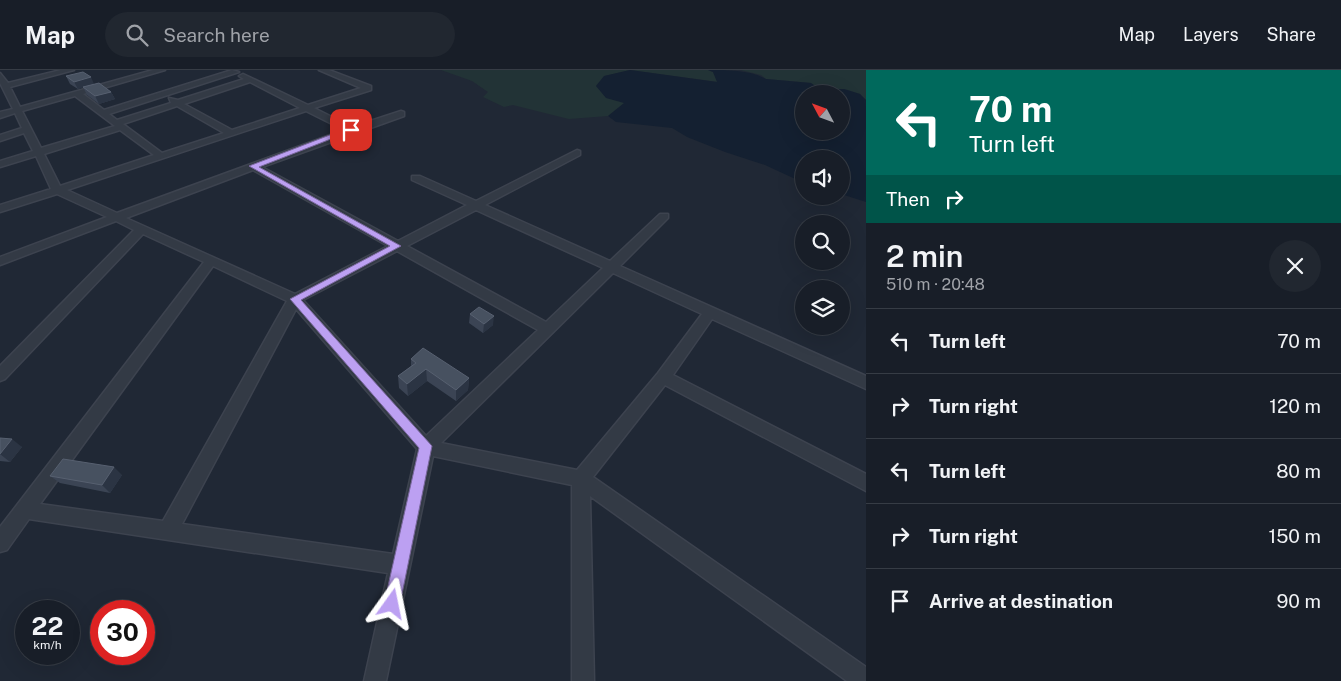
<!DOCTYPE html>
<meta charset="utf-8">
<style>
body{margin:0;font-family:"Public Sans",sans-serif;background:#212730;color:#f1f3f6;height:100vh;display:flex;flex-direction:column;font-size:19px;white-space:nowrap}
*{box-sizing:border-box;margin:0}
p{font-size:16px;color:#9fa2a8}
.icon{flex:none;width:28px;height:28px;fill:none;stroke:currentColor;stroke-width:2;stroke-linecap:round;stroke-linejoin:round}
.map{position:relative;flex:1;overflow:hidden}
.side{display:flex;flex-direction:column;background:#181e28;width:475px}
.side>*{flex:none}
.top-card{background:#00695c;color:#fff;overflow:hidden}
.needle{width:32px;rotate:311deg}
.tools{position:absolute;left:795px;top:15px;display:grid;gap:10px}
.tools a{display:grid;place-items:center;width:55px;height:55px;border-radius:50%;background:#181e28;box-shadow:0 5px 20px #0002,0 0 0 1px #363c45;font-size:25px}
.speed{position:absolute;left:15px;top:530px;display:flex;gap:10px;font-size:25px;font-weight:700;text-align:center}
.speed>*{display:grid;place-content:center;width:65px;height:65px;border-radius:50%;background:#181e28;box-shadow:0 5px 20px #0002,0 0 0 1px #363c45;line-height:1}
.speed small{font-size:12px;font-weight:400}
.speed .limit{border:8px solid #d22;background:#fff;color:#111}
.pin{position:absolute;display:grid;place-items:center;width:42px;height:42px;color:#fff;margin:-21px;border-radius:10px;box-shadow:0 2px 8px #0006}
.me{position:absolute;width:55px;margin:-28px;rotate:12deg;stroke-linejoin:round;filter:drop-shadow(0 0 4px #0008)}
.turn{display:flex;align-items:center;gap:18px;height:105px;padding:0 20px;font-size:22px}
.turn .icon{width:65px;height:65px;stroke-width:2.5}
.turn b{display:block;font-size:35px;line-height:42px}
.then{display:flex;align-items:center;height:48px;padding:0 20px;background:#0003;gap:10px;font-size:19px}
.round{display:grid;place-items:center;flex:none;width:52px;height:52px;border-radius:26px;background:#212730}
.overview{display:flex;align-items:center;justify-content:space-between;height:85px;padding:0 20px}
h1{font-size:30px;font-weight:600;line-height:38px}
ul{padding:0;list-style:none}
li{display:flex;align-items:center;gap:15px;height:65px;padding:0 20px;border-top:1px solid #363c45}
li div{flex:1}
li b{display:block;font-size:19px}
li em{font-style:normal}
header{display:flex;align-items:center;gap:30px;box-sizing:border-box;height:70px;padding:0 25px;background:#181e28;border-bottom:1px solid #363c45}
header strong{font-size:24px}
nav{display:flex;gap:28px;margin-inline-start:auto;font-size:18px}
.search{width:350px;height:45px;background:#212730;display:flex;align-items:center;gap:12px;box-sizing:border-box;padding:0 18px;border-radius:28px;color:#9fa2a8;font-size:19px}
main{display:flex;flex:1;min-height:0}
.map>svg:first-child{display:block}
</style>
<header>
<strong>Map</strong>
<div class="search"><svg class="icon" aria-label="search" viewBox="0 0 24 24"><circle cx="10" cy="10" r="6"/><path d="M15 15l6 6"/></svg>Search here</div>
<nav><a>Map</a><a>Layers</a><a>Share</a></nav>
</header>
<main>
<div class="map">
<svg width="866" height="611" viewBox="0 0 866 611">
<rect width="100%" height="100%" fill="#202835"/>
<!-- green -->
<path fill="#223336" d="M441,0h267l5,2 5,10 -88,-12 -25,6 -9,10 29,17 -17,13 -39,3 -56,-14 -9,2 -21,-10 5,-5 -16,-11z
M741,0h125v30l-6,-6 -16,-5h-25l-8,-6 -45,-4 -5,-4z"/>
<!-- water -->
<path fill="#142031" fill-rule="evenodd" d="M630,0l87,12 -4,-10 -5,-2c19,0 43,0 58,9l45,4 8,6h25l16,5 6,6v102l-25,-8v-35h-37v24l-39,-18 -40,-13 -38,-15 -15,-9 -56,-6 -8,-6 16,-13 -18,-5 -10,-12 8,-10zM804,24h37v37h-37z"/>
<g fill="none" stroke-linecap="round" stroke-linejoin="round">
<defs>
<path id="minor" d="M61,0h13l-64,17 10,20 133,-37h12l-82,24 21,16 128,-40 7,2 -130,42 8,6 54,-17 -2,-5 9,2 66,-21 -5,-3 4,-2 65,31 53,-17 -42,-18h10l42,16v4l-57,18 38,19 49,-16 3,1v4l-142,51 136,74 69,-36 -55,-25v-4h8l56,25 101,-51 3,1v4l-95,50 125,56 50,-47h8v4l-48,48 246,110v13l-154,-70 -39,56 193,99v17l-201,-106 -72,92 273,190v14h-19l-257,-185 4,185h-22v-196l-139,-29 -47,225h-22l24,-108 -359,-54 -22,31 -7,2v-25l204,-265 -61,-28 -138,145 -5,2v-15l134,-136 -18,-9 -116,44v-8l107,-40 -50,-23 -57,18v-7l51,-16 -15,-33 -36,11v-6l33,-10 -9,-18 -24,8v-6l22,-7 -7,-15 -15,5v-6l13,-3 -13,-26v-10l8,10zM250,12l50,26 -68,22 -48,-26zM75,26l40,30 -74,22 -19,-37zM177,36l47,27 -62,20 -39,-29zM306,41l38,19 -227,83 -50,-23zM120,60l34,25 -94,31 -16,-32zM253,100l135,76 -93,48 -169,-76zM476,140l127,58 -57,54 -139,-76zM397,181l141,79 -112,106 -123,-136zM213,196l74,35 -124,220 -123,-17zM613,203l89,41 -44,59 -81,97 -136,-27zM296,239l121,140 -24,105 -211,-30z"/>
</defs>
<!-- minor casing -->
<use href="#minor" stroke="#3d434f" stroke-width="3"/>
<!-- minor -->
<use href="#minor" fill="#333a45" fill-rule="evenodd"/>
</g>
<!-- wall -->
<path fill="#3b4454" d="M66,6l28,8 17,8 4,7 -16,5 -12,-9 -4,-8 -5,2 -8,-5z
M470,244l23,11 -10,8 -14,-10z
M411,289l58,19 -1,12 -12,11 -29,-20 -19,15 -9,-8 -1,-12 13,-10z
M0,368l22,9 -12,15 -10,-1z
M122,405l-12,18 -50,-10 -10,-7z"/>
<!-- shaded-wall -->
<path fill="#2b3443" d="M91,7l3,7 -16,5 -4,-7z
M111,22l4,7 -16,5 -4,-8z
M494,246l-1,9 -10,8 1,-9z
M426,299l1,12 -19,15 -1,-12z
M469,308l-1,12 -12,11v-11z
M12,369l10,8 -12,15 -10,-8z
M114,397l8,8 -12,18 -8,-8z"/>
<!-- building -->
<path fill="#475160" stroke="#576070" d="M83,2l8,5 -17,5 -8,-6z
M99,13l12,9 -16,4 -12,-9z
M479,237l15,9 -10,8 -14,-10z
M423,278l46,30 -13,12 -30,-21 -19,15 -9,-8 18,-13 -5,-4z
M0,368l12,1 -12,15z
M63,389l51,8 -12,18 -52,-9z"/>
<!-- route -->
<path fill="#bca0f2" stroke="#7a689d" d="M348,58l6,2 -95,37 142,79 -100,54 131,146 -32,158 -3,5 -5,3 -6,-3 -2,-5 35,-156 -129,-149 100,-53 -141,-80z"/>
</svg>
<div class="tools">
<a><svg class="needle" viewBox="-14 -14 28 28"><path d="M0-13l5 13h-10z" fill="#e53935"/><path d="M0 13l5-13h-10z" fill="#9fa2a8"/></svg></a>
<a><svg class="icon" aria-label="sound" viewBox="0 0 24 24"><path d="M4 9h4l5-4v14l-5-4H4zM17 9q2 3 0 6"/></svg></a>
<a><svg class="icon" aria-label="search" viewBox="0 0 24 24"><circle cx="10" cy="10" r="6"/><path d="M15 15l6 6"/></svg></a>
<a><svg class="icon" aria-label="layers" viewBox="0 0 24 24"><path d="M12 4l9 5-9 5-9-5zM3 14l9 5 9-5"/></svg></a>
</div>
<div class="speed"><div>22<small>km/h</small></div><div class="limit">30</div></div>
<div class="pin" style="left:351px;top:60px;background:#d93025"><svg class="icon" aria-label="arrive" viewBox="0 0 24 24"><path d="M6 21V4h12l-3 4 3 4H6"/></svg></div>
<svg class="me" style="left:392px;top:534px" viewBox="-20 -20 40 40"><path d="M0-17L14 15 0 8-14 15z" fill="#bca0f2" stroke="#fff" stroke-width="4"/></svg>
</div>
<section class="side">
<div class="top-card">
<div class="turn"><svg class="icon" aria-label="left" viewBox="0 0 24 24"><path d="M17 20v-9H6M10 6l-5 5 5 5"/></svg><div><b>70 m</b>Turn left</div></div>
<div class="then">Then<svg class="icon" aria-label="right" viewBox="0 0 24 24"><path d="M7 20v-9h11M14 6l5 5-5 5"/></svg></div>
</div>
<div class="overview"><div><h1>2 min</h1><p>510 m · 20:48</p></div><a class="round"><svg class="icon" aria-label="close" viewBox="0 0 24 24"><path d="M6 6l12 12M18 6L6 18"/></svg></a></div>
<ul>
<li><svg class="icon" aria-label="left" viewBox="0 0 24 24"><path d="M17 20v-9H6M10 6l-5 5 5 5"/></svg><div><b>Turn left</b></div><em>70 m</em></li>
<li><svg class="icon" aria-label="right" viewBox="0 0 24 24"><path d="M7 20v-9h11M14 6l5 5-5 5"/></svg><div><b>Turn right</b></div><em>120 m</em></li>
<li><svg class="icon" aria-label="left" viewBox="0 0 24 24"><path d="M17 20v-9H6M10 6l-5 5 5 5"/></svg><div><b>Turn left</b></div><em>80 m</em></li>
<li><svg class="icon" aria-label="right" viewBox="0 0 24 24"><path d="M7 20v-9h11M14 6l5 5-5 5"/></svg><div><b>Turn right</b></div><em>150 m</em></li>
<li><svg class="icon" aria-label="arrive" viewBox="0 0 24 24"><path d="M6 21V4h12l-3 4 3 4H6"/></svg><div><b>Arrive at destination</b></div><em>90 m</em></li>
</ul>
</section>
</main>
